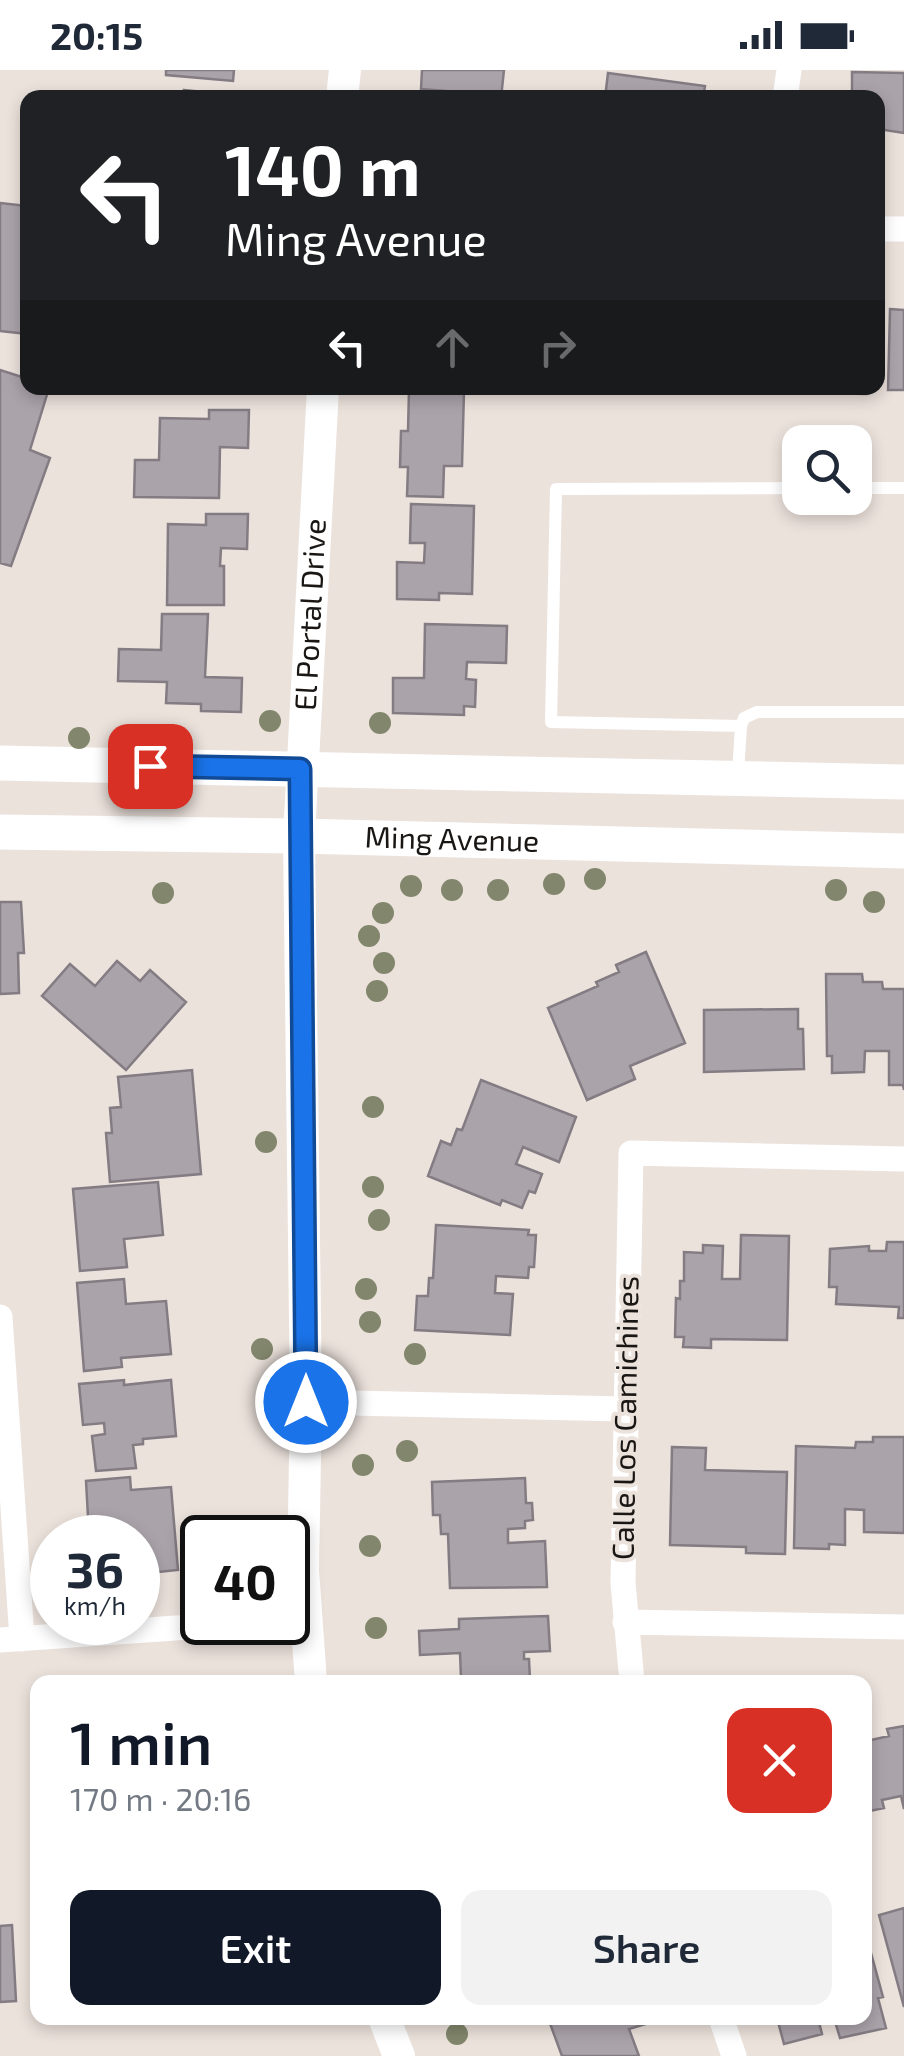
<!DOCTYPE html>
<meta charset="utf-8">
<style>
body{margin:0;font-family:"Exo 2",sans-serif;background:#f2f2f3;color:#1f2937;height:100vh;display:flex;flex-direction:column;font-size:38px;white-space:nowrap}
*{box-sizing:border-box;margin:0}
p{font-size:32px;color:#747a83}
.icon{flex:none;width:55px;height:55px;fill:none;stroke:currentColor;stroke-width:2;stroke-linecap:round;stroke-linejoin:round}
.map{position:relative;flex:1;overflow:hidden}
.side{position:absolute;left:30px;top:1605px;width:842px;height:350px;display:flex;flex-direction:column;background:#fff;border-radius:20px;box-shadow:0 5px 15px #0003}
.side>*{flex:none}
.hud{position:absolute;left:20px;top:20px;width:865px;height:305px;border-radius:20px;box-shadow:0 5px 15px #0003;background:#202124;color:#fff;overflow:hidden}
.controls{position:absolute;left:782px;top:355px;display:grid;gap:20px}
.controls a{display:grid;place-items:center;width:90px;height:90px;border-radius:20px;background:#fff;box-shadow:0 5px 15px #0003;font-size:50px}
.speed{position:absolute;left:30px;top:1445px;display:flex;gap:20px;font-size:50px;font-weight:700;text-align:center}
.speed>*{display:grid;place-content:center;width:130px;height:130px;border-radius:50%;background:#fff;box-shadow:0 5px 15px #0003;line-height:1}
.speed small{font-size:25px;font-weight:400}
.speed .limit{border:5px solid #111;border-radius:15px;background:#fff;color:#111}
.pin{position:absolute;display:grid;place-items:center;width:85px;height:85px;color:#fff;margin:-42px;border-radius:20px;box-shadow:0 5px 15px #0006}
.me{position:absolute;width:110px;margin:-55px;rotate:0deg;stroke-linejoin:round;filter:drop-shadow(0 0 8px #0008)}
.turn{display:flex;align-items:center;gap:35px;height:210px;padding:0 40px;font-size:45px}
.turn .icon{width:130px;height:130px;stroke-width:2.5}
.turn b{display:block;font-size:70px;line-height:85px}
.lanes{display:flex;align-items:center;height:95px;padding:0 40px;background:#0003;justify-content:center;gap:50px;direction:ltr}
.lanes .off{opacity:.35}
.round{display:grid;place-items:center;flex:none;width:105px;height:105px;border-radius:20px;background:#f2f2f3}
.summary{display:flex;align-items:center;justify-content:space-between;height:170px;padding:0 40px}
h1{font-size:60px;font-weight:600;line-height:75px;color:#111827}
.primary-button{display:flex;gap:20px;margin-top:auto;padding:20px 40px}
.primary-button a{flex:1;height:115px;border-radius:20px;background:#111827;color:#fff;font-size:40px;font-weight:600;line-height:115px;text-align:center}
.primary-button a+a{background:#f2f2f3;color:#1f2937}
.status{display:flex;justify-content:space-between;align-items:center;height:70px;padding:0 50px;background:#fff;direction:ltr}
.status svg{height:28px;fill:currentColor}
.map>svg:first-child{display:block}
</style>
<div class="status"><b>20:15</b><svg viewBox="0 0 49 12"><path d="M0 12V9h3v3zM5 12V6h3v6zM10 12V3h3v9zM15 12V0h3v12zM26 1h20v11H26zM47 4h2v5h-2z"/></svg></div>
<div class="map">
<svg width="904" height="1986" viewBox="0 0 904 1986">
<rect width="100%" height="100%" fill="#ece2dc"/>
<!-- building -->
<path fill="#aaa3aa" stroke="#837c83" stroke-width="2.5" d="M166,0h68l-1,11 -67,-6z
M422,0h82l-3,28h-56v-7l-24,-2z
M852,2l52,1v60l-26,-4v-31h-26z
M608,3l97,13 -2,12h-98z
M184,20l57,6v2h-57z
M0,133l28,3v128l-28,-3z
M890,239l14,1v80h-16z
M0,300l28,9v9h21l-19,62 20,8 -39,108 -11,-3z
M174,318h53v3l-53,-1z
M668,318h94l-1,5z
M769,318h97v6l-97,-2z
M409,319l55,2 -2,75h-18l-1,31 -36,-1 1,-29h-8l1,-36h7z
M209,340h40l-1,38 -28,-1 -1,51 -85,-1 1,-37h24l1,-42 49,1z
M411,434l63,2 -2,88 -33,-1v7l-42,-1v-37l27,1 1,-20h-15z
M206,444h42l-1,35 -26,-1 -1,18h4v39h-57l1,-81 38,1z
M162,544h46l-3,63 37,1 -1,34 -40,-1v-7l-35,-1 1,-21 -49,-1 1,-32 42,1z
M425,554l82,2 -1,37 -39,-1 -1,17 10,1 -1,27 -11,-1v9l-71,-2v-35h31z
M0,832h21l3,51h-6l1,40 -19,1z
M646,882l39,91 -55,23 5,13 -48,21 -39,-92 50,-22 -2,-4 23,-10 -3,-7z
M117,891l23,20 10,-11 36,32 -60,68 -84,-74 28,-32 25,22z
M826,904h36l1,8h19l1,7h21v101l-1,-5h-14v-34h-24l-1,21 -32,1v-17h-5z
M798,939v20h5l1,40 -100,3v-62z
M192,1000l9,104 -91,8 -4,-49h6l-2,-25 11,-1 -3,-30z
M481,1010l95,37 -17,45 -36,-15 -7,17 26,10 -7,19 -6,-2 -7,17 -20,-8 -2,5 -72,-29 13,-35 10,4 6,-16 5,1z
M158,1112l5,53 -39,4 3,28 -47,4 -7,-82z
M436,1155l93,5 -1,5h8l-2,32h-5l-1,11 -32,-2 -1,17 18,1 -3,41 -95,-5 2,-34h11l1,-18h4z
M741,1165l48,1 -2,104 -76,-1v9l-28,-1 1,-10h-9l1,-39 4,1v-18h4v-29l19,1v-8l20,1 -1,33h18z
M887,1172h17v76h-6l1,-11 -63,-3 1,-17h-8l1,-38 39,-3v5h17z
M124,1209l2,25 40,-3 5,53 -50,4 1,9 -38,4 -7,-88z
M124,1310v5l47,-5 5,56 -33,3v5l-10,1 3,23 -40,3 -4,-35 13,-2 -1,-11 -21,2 -4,-41z
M873,1367h31v96l-40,-1v-22l-19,-1v36l-16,-1v5l-35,-1 2,-102 59,2 1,-6h17z
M672,1377l34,1 -1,22 82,2 -2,82 -39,-1v-6l-76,-2z
M130,1407l1,13 40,-3 7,83 -40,4v-36h-48l-1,-10 14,-1 -1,-11 -14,1 -2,-36z
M525,1408l1,25h6l1,17 -8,1v7l-17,1v14l37,-2 2,46 -97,1 -2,-54h-7l-1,-19h-7l-1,-33z
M548,1546l2,35 -26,1v7h5l1,21 5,2h-114l40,-4 -1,-25 -40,2 -1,-24 40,-2v-10z
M865,1645l6,25 18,-4 -2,-7 17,-3v83l-3,-13 -19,4 2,8 -19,4z
M904,1838v99l-25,-92z
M12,1855l4,76 -16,1v-76z
M865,1861l18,66 -5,1 8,30 -46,10 -6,-20h31z
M548,1948h99l2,5 -20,6 10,27h-77z
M777,1948h41l4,16 -38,10z"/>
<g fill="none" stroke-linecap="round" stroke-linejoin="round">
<!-- service -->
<path stroke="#fff" stroke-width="12" d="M855,418h49
M741,656l-190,-4 5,-233 244,-1
M738,704l3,-48 3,-8 13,-6h147"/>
<!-- minor -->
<path stroke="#fff" stroke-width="25" d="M785,28l4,-28
M878,159h26
M0,1247l22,322
M306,1332l319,7
M625,1552l279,5
M0,1570l262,-18
M632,1612l-9,-99 8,-430 273,6
M721,1948l13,38"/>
<!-- tertiary -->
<g stroke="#fff" stroke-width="32">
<path d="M342,28l3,-28"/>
<path id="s1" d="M311,1612l-8,-112 3,-168 -7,-566 24,-448"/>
<path d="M384,1948l15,38"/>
</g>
<!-- secondary -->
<g stroke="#fff" stroke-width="35">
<path d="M0,693l904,19"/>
<path id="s2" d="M0,762l299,4 605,15"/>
</g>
</g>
<!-- trees -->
<g fill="#82866c">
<circle cx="270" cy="651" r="11"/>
<circle cx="380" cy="653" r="11"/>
<circle cx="79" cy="668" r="11"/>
<circle cx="595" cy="809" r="11"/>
<circle cx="554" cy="814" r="11"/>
<circle cx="411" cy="816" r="11"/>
<circle cx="452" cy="820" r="11"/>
<circle cx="498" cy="820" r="11"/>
<circle cx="836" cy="820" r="11"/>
<circle cx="163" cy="823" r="11"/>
<circle cx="874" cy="832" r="11"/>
<circle cx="383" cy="843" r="11"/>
<circle cx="369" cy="866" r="11"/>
<circle cx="384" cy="893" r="11"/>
<circle cx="377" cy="921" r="11"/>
<circle cx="373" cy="1037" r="11"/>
<circle cx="266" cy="1072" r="11"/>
<circle cx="373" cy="1117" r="11"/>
<circle cx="379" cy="1150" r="11"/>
<circle cx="366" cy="1219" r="11"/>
<circle cx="370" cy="1252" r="11"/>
<circle cx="262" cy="1279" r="11"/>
<circle cx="415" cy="1284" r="11"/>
<circle cx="407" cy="1381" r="11"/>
<circle cx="363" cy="1395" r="11"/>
<circle cx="370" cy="1476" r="11"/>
<circle cx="376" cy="1558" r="11"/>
<circle cx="457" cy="1964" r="11"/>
</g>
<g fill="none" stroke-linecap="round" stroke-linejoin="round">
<defs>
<path id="route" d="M150,696l150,3 6,633"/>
</defs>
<!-- route casing -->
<use href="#route" stroke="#114b97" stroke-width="25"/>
<!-- route -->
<use href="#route" stroke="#1a73e8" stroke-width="18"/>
</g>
<g text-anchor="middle" stroke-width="8" stroke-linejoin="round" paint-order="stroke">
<!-- street labels -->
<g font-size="30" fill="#191614" stroke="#ece2dc">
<text dy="10" stroke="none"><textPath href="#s1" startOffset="1068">El Portal Drive</textPath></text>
<text dy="10" stroke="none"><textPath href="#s2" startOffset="452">Ming Avenue</textPath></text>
<text transform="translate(626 1348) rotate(-89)" y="10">Calle Los Camichines</text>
</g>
</g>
</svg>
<div class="controls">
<a><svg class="icon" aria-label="search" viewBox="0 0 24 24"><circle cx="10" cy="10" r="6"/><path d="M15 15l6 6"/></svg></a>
</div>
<div class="speed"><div>36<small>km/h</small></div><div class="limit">40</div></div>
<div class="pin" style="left:150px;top:696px;background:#d93025"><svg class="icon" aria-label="arrive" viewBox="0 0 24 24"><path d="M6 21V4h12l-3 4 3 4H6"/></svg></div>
<svg class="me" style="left:306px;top:1332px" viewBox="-20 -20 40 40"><circle r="17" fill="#1a73e8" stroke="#fff" stroke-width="3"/><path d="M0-11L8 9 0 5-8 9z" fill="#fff"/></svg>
<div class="hud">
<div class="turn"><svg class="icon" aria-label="left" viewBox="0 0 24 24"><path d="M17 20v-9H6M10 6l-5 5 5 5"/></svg><div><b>140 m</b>Ming Avenue</div></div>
<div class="lanes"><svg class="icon" aria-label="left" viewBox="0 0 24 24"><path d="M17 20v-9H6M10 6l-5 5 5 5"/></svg><svg class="icon off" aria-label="ahead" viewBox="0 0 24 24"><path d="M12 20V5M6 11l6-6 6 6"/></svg><svg class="icon off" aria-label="right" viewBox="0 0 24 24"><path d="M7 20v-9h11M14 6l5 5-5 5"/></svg></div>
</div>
<section class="side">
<div class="summary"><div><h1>1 min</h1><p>170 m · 20:16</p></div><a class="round" style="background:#d93025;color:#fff"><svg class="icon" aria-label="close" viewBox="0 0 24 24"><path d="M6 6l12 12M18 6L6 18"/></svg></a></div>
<div class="primary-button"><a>Exit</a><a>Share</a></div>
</section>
</div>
